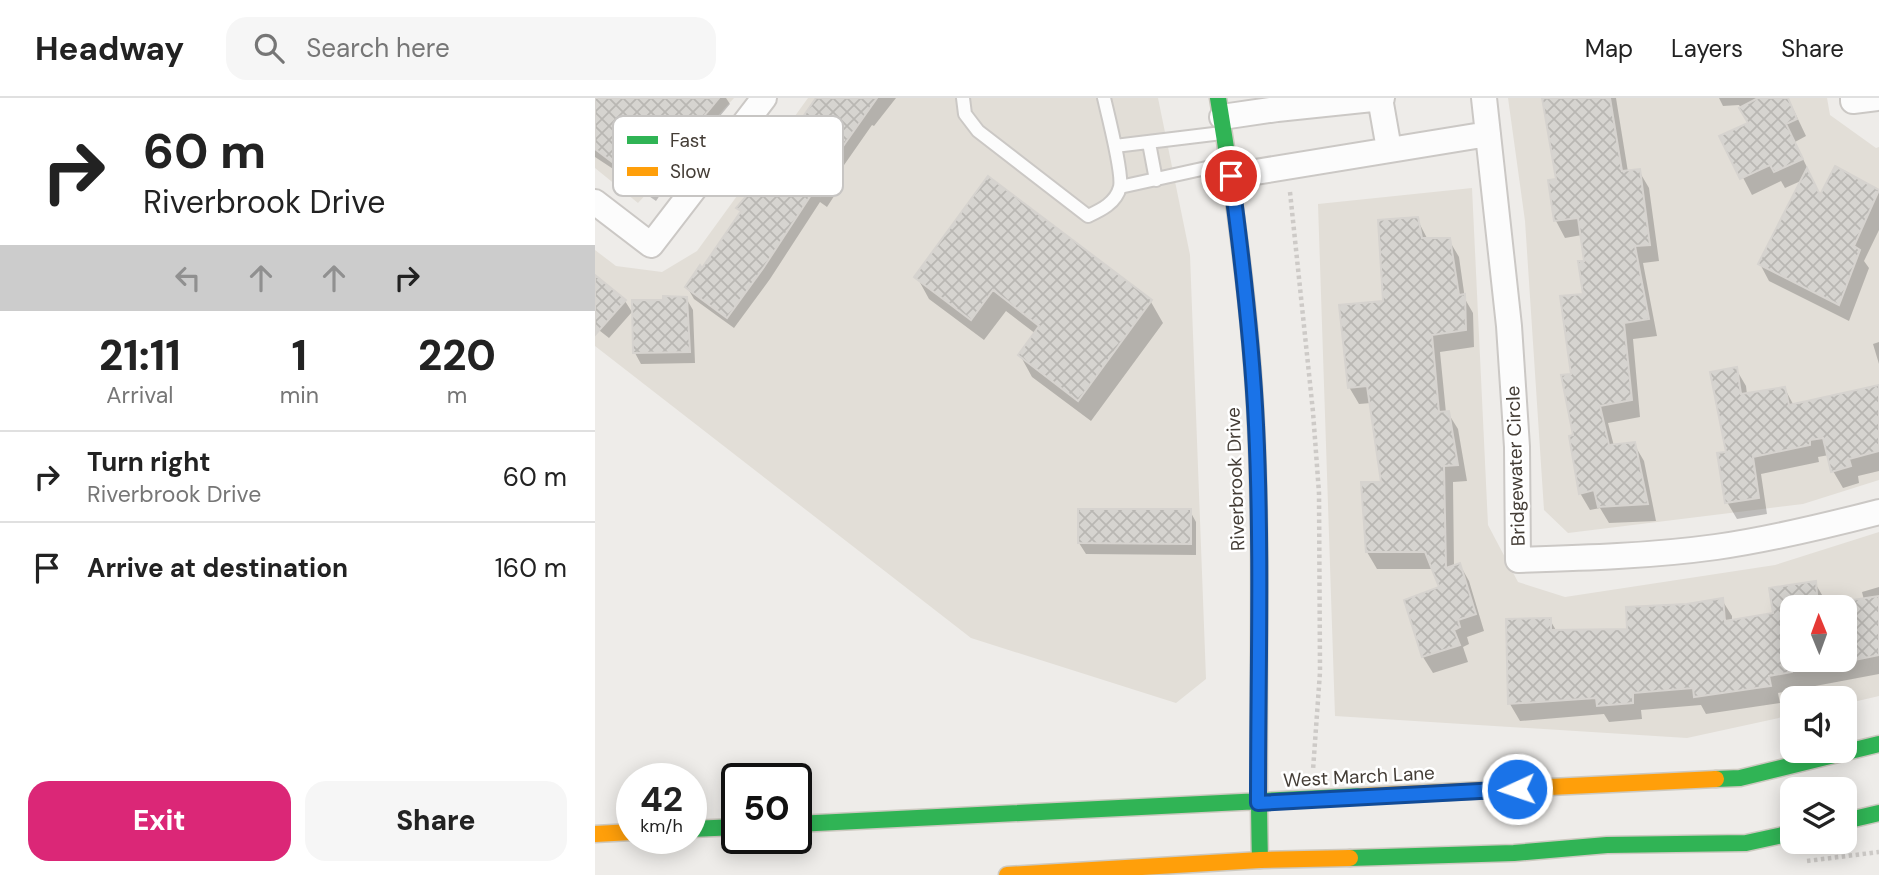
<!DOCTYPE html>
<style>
body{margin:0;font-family:"DM Sans",sans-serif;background:#f6f6f6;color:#222;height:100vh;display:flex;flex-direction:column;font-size:26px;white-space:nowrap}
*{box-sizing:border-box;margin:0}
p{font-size:23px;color:#767676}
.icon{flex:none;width:38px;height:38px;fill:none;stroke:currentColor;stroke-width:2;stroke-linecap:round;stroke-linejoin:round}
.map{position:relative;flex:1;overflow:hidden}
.details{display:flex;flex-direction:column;background:#fff;width:595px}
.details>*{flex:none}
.hud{background:#fff;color:#222;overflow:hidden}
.needle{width:46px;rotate:359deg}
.buttons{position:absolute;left:1185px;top:497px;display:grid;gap:14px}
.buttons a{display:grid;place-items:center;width:77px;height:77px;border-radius:14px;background:#fff;box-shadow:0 4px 18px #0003;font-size:35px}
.speed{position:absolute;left:21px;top:665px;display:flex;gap:14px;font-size:35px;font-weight:700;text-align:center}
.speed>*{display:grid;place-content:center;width:91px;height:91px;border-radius:50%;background:#fff;box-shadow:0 4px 18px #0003;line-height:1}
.speed small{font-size:18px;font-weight:400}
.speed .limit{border:4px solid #111;border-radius:10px;background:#fff;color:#111}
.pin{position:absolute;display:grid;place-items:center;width:60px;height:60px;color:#fff;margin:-30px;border:4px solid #fff;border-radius:50%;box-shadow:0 2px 7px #0007}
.me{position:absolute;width:77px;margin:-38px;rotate:267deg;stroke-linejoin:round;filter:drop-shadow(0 0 5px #0008)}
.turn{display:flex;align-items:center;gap:24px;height:147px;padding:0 28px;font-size:32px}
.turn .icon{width:91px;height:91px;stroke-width:2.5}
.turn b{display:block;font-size:49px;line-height:60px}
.lanes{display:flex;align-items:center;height:66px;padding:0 28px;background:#0003;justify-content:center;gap:35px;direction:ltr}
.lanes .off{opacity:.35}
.eta{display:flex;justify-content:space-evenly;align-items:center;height:119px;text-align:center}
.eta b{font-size:42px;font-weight:800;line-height:49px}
.primary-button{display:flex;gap:14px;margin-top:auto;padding:14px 28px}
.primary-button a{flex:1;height:80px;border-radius:21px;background:#db2777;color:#fff;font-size:28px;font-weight:800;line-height:80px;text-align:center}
.primary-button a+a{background:#f6f6f6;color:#222}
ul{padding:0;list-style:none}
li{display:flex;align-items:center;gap:21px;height:91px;padding:0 28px;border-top:2px solid #e0e0e0}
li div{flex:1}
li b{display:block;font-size:26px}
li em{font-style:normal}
header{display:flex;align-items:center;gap:42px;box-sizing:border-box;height:98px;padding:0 35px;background:#fff;border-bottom:2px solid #e0e0e0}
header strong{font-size:33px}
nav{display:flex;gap:38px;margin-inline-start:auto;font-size:24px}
.search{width:490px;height:63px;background:#f6f6f6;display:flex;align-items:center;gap:18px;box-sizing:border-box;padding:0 24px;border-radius:21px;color:#767676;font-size:26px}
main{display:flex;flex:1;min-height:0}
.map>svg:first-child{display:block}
</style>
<header>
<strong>Headway</strong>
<div class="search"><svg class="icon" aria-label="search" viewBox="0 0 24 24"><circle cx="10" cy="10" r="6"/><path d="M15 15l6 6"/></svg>Search here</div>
<nav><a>Map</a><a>Layers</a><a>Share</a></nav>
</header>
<main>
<section class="details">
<div class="hud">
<div class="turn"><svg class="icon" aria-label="right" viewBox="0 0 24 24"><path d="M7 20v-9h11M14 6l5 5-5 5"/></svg><div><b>60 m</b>Riverbrook Drive</div></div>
<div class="lanes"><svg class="icon off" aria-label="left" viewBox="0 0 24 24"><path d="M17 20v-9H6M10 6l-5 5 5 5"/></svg><svg class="icon off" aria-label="ahead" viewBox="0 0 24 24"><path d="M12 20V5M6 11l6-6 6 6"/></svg><svg class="icon off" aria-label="ahead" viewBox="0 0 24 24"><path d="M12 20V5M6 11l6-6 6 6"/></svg><svg class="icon" aria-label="right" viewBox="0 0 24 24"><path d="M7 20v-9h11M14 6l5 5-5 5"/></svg></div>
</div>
<div class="eta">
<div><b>21:11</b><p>Arrival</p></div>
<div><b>1</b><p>min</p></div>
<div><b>220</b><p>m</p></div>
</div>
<ul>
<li><svg class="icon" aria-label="right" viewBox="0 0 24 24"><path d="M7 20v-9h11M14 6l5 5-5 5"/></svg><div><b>Turn right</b><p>Riverbrook Drive</p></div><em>60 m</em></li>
<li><svg class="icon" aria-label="arrive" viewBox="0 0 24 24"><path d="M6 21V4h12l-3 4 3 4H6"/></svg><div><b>Arrive at destination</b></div><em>160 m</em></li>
</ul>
<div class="primary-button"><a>Exit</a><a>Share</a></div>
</section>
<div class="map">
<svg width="1284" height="777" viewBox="0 0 1284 777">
<defs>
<pattern id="building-cross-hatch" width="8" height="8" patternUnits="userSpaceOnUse" patternTransform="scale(1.75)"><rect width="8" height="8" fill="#d6d4d0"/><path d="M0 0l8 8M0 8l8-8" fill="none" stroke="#b9b7b3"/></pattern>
</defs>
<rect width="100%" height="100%" fill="#eeece9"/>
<!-- residential -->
<path fill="#e2ded7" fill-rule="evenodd" d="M0,0h139l-96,105 -43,-35z
M213,0h350l32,157 16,424 -30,24 -205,-65 -376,-292v-96l21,16 46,6 35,-21z
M913,0h319l3,17 46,33 3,-1v333l-76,24 -235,29 -24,-23 -19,-289z
M877,90l16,337 30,57 47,15 210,-32 104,-33v164l-34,8v-6h-53v17l-105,23 -352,-22 -17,-512zM1197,509h53v53h-53z"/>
<!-- shadow -->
<path fill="#0003" fill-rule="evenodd" d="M0,0h131l4,6 -40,48 -34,49 -20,-14 -3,-5 -38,-25z
M222,0h79l-22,28 -2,-1 -37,53 5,9 -13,20 -7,-5 -50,77 -36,49 -40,-29 -7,-12 15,-16 39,-58 -3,-5 18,-21z
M950,0h71l12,74 11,-1 10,17 10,73 -16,2 14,73 -24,3 7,78 -32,6 6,23 20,-2 10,17 12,60 -47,2 -9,-15 -10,2 -10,-17 -7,-118 11,-79 2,-34 -4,-27 -17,3 -9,-17 -6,-39 8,-1z
M1124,0h69l18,38 -11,6 26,55 14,-29 44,24v38l-15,31 5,7 -20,53 -80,-40 -9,-17 43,-84 -18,8 -4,-7 -29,14 -30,-58 28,-14 -11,-18 -16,1z
M822,121l11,21h21l10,17 6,42 8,14 1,34 -34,5 6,61h2l10,16 9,52 -14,1 1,85 6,-2 9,16 15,50 -17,6 2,7 -6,3 5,15 -35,11 -10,-16 -17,-56 35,-12 -7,-20h-57l-10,-17 16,-69 -12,-80 -12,1 -10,-17z
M322,179l234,25 12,21 -72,98 -59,-44 -12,-22 16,-21 -30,-23 -22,29 -55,-41z
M0,180l30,23 7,11 -23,26 -14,-11z
M91,200l7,12 2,53 -54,1 -6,-11 -1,-51z
M1284,244v22l-6,-20z
M1141,271l10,17 1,9 38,-6 9,17 85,-20v85l-21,5 1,7 -16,5 -10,-17 -4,-16 -11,2 1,5 -58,12 6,40 -30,5 -10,-17 1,-49z
M595,413l6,11v33l-110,-1 -7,-11z
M1220,485l10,17v6l39,-6 -2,-8 17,-5v87l-101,19 2,10 -74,11 -5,-9 -60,5 1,9 -33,3 -5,-8 -84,7 -10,-17 -3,-83 43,-1 7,12 72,-2 59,-24 34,-6 10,16v6l43,-8zM1197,509h53v53h-53z"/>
<!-- building -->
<path fill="url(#building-cross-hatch)" stroke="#d6d3cf" stroke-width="2" d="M0,0h124l-35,42 -35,50 -54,-41z
M221,0h61l-50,71 8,6 -15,21 -7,-4 -49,75 -37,51 -42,-31 15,-22 2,3 39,-57 -5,-3 19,-22z
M947,0h68l12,73 18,-2 10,76 -15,1 14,73 -25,4 8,77 -32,6 9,39 26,-3 13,62 -50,3 -4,-17 -15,4 -10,-58 4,-1 -12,-60 10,-1 -11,-78 23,-2 -5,-33h6l-6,-43 -24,3 -6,-41 8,-1z
M1163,0h30l9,21 -11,5 17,35 -29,13 -4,-7 -30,14 -21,-43 29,-13 -9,-15z
M1240,68l44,24 -25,56 6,4 -21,55 -81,-41 49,-96 13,27z
M393,78l164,124 -74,101 -60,-46 21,-29 -46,-36 -22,30 -57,-43z
M823,119l4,21h28l9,57 6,-1 1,36 -34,5 7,77 10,-1 9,54 -14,1 2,102 14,-5 16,51 -18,6 2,7 -6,3 6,15 -38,12 -18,-57 35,-13 -14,-35h-59l-5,-70h20l-14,-96 -19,2 -9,-83 44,-4 -5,-81z
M0,177l31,25 -31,35z
M68,198l24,1 3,55 -57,1 -1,-53h31z
M1142,269l4,27 44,-7 4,18 90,-20v66l-30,8 2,7 -20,6 -8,-34 -13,2v5l-57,12 6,41 -34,5 -8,-50 9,-1 -16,-80z
M483,411h113v35l-113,-1z
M1221,483l2,26h-26v65l-23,4 2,10 -77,11 -1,-9 -60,5v10l-36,3 -1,-8 -88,6 -2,-85 45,-1v12l76,-1 -1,-22 61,-3 36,-6 2,23 48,-8 -4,-25z
M1284,498v59l-34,7v-61z"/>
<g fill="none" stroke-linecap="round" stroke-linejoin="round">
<defs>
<path id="lane" d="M368,0l2,16 13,17 110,85c13,-6 28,-13 32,-29 3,-14 -12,-72 -16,-89
M554,45l7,37
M520,48l107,-13
M525,89l109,-24"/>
<path id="street" d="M785,0l9,51
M889,0l25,228 8,121 1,113c66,-2 133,-4 198,-13 56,-8 109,-21 163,-35
M1258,0v3l24,-3
M627,19l55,-8 105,-11
M636,78l257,-42
M0,104l56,43 113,-147"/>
<path id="fast" d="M623,0c18,108 33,217 38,327 7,145 0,290 4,435
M1121,681l24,-1 139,-34
M1250,723l34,-8
M201,726l566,-28
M96,731l46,-2
M755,760l164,-5 93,-8 139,-2 46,-10"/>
<path id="slow" d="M767,698l354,-17
M0,736l37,-2
M412,777l253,-15 90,-2"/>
</defs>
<!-- lane casing -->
<use href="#lane" stroke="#cbc8c5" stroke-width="16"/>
<!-- street casing -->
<use href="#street" stroke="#cbc8c5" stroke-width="28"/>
<!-- fast casing -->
<use href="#fast" stroke="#cdc9c0" stroke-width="19"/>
<!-- slow casing -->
<use href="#slow" stroke="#cdc9c0" stroke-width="19"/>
<!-- path -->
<path stroke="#cdcac7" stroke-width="4.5" stroke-dasharray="3.5 3.5" stroke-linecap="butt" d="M695,94l23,220 6,81 1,179 -7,98
M1212,763l72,-9"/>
<!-- lane -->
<use href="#lane" stroke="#fcfcfc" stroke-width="12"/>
<!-- street -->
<use href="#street" stroke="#fcfcfc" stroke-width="24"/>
<!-- fast -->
<use href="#fast" stroke="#30b455" stroke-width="16"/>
<!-- slow -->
<use href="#slow" stroke="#ff9f0a" stroke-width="16"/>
</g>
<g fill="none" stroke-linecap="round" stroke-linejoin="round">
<defs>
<path id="route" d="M636,78c11,82 21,165 25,249 6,125 2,252 2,378l259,-14"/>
</defs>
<!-- route casing -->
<use href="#route" stroke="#114b97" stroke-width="18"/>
<!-- route -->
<use href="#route" stroke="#1a73e8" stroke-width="12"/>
</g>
<g text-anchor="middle" stroke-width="5" stroke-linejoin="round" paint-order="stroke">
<!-- street labels -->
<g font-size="19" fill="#443d36" stroke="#fff">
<text transform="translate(920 368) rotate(-92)" y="7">Bridgewater Circle</text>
<text transform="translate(640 381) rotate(-92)" y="7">Riverbrook Drive</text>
<text transform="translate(764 678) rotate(-3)" y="7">West March Lane</text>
</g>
</g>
<!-- legend -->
<rect x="18" y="18" width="230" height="80" rx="10" fill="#fff" stroke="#c7c5c3" stroke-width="2"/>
<rect x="32" y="38" width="31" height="8" fill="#30b455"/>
<rect x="32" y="69" width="31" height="9" fill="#ff9f0a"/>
<g font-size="19" fill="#443d36">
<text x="75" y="49">Fast</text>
<text x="75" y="80">Slow</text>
</g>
</svg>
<div class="buttons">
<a><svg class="needle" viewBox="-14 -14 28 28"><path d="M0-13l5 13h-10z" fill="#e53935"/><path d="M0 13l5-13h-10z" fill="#767676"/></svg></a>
<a><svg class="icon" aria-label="sound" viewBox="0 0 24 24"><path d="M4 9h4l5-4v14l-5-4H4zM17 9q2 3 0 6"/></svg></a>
<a><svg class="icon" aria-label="layers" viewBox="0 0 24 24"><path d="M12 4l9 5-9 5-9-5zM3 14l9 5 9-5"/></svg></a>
</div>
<div class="speed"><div>42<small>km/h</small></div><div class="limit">50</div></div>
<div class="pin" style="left:636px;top:78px;background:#d93025"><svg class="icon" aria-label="arrive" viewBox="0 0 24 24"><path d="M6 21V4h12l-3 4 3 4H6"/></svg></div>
<svg class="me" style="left:922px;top:691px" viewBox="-20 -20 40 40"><circle r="17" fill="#1a73e8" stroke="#fff" stroke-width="3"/><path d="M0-11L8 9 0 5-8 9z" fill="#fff"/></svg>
</div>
</main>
